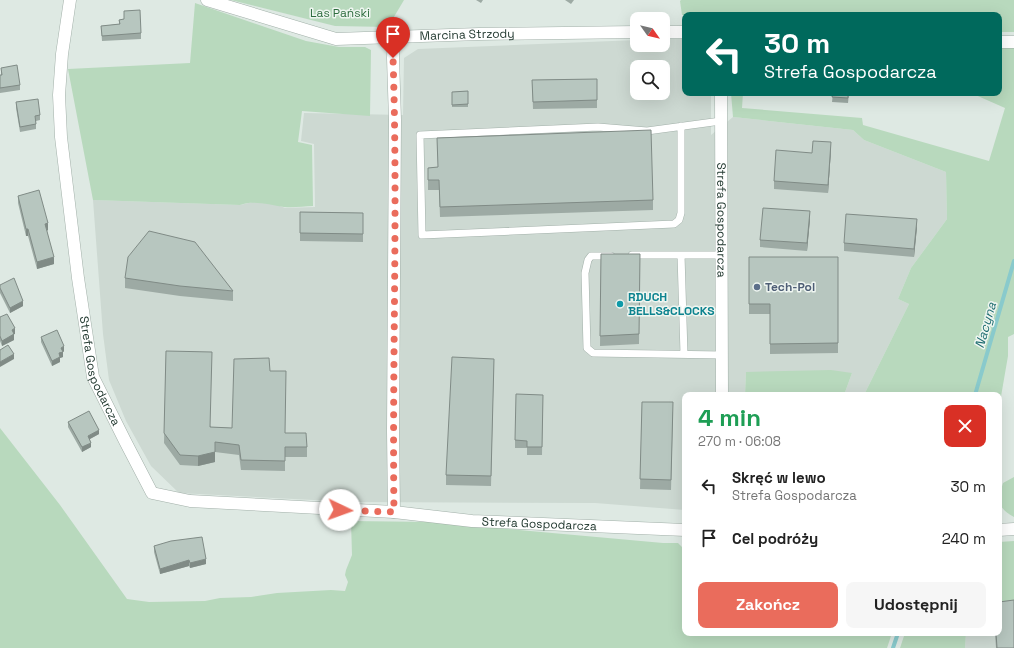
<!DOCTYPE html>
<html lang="pl">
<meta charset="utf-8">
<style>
body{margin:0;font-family:"Space Grotesk",sans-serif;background:#f6f6f6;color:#222;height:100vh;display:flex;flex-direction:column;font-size:15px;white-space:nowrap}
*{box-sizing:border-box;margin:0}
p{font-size:13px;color:#767676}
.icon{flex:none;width:22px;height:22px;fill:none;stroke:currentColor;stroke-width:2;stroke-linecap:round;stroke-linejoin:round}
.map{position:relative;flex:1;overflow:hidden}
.side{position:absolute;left:682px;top:392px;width:320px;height:244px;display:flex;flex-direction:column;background:#fff;border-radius:8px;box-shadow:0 4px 16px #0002}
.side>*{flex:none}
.guide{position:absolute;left:682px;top:12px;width:320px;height:84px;border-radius:8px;box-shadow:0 4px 16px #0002;background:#00695c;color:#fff;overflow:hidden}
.needle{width:26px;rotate:124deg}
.tools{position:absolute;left:630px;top:12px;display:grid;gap:8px}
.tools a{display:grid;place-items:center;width:40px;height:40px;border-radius:8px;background:#fff;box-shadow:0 4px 16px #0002;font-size:20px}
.pin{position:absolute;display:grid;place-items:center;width:34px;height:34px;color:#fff;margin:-41px -17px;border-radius:50% 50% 50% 0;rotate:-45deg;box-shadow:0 0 4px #0007}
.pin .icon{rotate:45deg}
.me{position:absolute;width:44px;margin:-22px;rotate:93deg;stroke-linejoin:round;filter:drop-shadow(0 0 3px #0008)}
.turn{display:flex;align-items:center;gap:14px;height:84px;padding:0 16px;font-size:18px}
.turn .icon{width:52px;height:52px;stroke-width:2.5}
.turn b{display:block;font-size:28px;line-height:34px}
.round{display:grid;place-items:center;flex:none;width:42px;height:42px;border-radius:8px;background:#f6f6f6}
.overview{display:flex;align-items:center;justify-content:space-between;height:68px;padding:0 16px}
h1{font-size:24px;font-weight:800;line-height:30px;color:#1e9e55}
.cta{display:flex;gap:8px;margin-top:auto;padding:8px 16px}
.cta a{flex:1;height:46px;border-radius:8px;background:#ea6c5c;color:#fff;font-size:16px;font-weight:800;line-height:46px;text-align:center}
.cta a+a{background:#f6f6f6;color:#222}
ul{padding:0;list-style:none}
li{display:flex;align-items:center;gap:12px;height:52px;padding:0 16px}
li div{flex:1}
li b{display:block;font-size:15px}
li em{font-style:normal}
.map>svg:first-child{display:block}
</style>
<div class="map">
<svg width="1014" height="648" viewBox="0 0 1014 648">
<rect width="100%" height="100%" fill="#dee9e3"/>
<!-- built -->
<path fill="#cdd9d2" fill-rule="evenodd" d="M663,39h22v54h26v42l22,-18 120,13 11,10 82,32 1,47 -36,49 -13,31 11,5 -45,91h-20l8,-22 -106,-1 -1,23h-60v115l-90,-7 -242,-1 -174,-9 -28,-27 -25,-45 -17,-41 -6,-46 -10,-134 147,5 13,-3 22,2 10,4 30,-1 -1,-63 -13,-3 3,-28 99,2 1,-57 14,-9 219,-9v5h26zM637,67h26v26h-26z
M966,633h33l15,15h-49z"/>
<!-- green -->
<path fill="#b8d9bd" d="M231,0h173l-16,27 -53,-1z
M681,0h333v32h-15v-17h-317l-2,-14z
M195,3l111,38 33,6h26l6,3 -1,66 -68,-5 -4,31 14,3 1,61c-9,0 -19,2 -29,1 -15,-2 -30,-7 -44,-2l-147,-5 -25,-131 122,-6z
M999,45l15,1v288l-6,3v19l-9,52v-13h-135l45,-91 -11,-5 13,-31 36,-49 -1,-47 -82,-32 -11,-10 -120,-13 -2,-24h12l-1,15 120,10 1,7 126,36 16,-53 -34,-15h28z
M831,370l21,3 -8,22h-99l1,-23z
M0,428l60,77 67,94 22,3 56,-1 15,-3 31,-1 26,-4 54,-3 14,1 3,-9 -3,-7 1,-5 6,-15 -1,-34 79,1 233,21h15l7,7v83h207l-5,15h-887z
M1014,477v40c-18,-10 -16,-17 -11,-34z
M1014,541v64l-15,2v-65z
M905,633h61l-1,15h-65z"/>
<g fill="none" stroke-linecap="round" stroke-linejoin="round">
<!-- stream -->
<path stroke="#89cacc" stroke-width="4" d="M975,395l39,-134
M893,648l5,-15"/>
<defs>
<path id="lane" d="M681,126v87l-2,7 -5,4 -252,11 -2,-100 178,-8 49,4 74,-10
M632,255h89
M681,255l3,99
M611,256h-20l-3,4 -3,13 2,75 6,5 129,2"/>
<g id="street">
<path id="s1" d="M70,0l-8,54 -3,41 2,42 17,141 15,99 32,64 27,52 38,8 204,11 78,9 213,9"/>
<path id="s2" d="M207,0l129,39 143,-5 158,-2"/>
<path d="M663,32h22"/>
<path d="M999,42h15"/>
<path id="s3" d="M721,93l1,302"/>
<path d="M394,512l-1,-81 2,-311 -2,-62 1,-21"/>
<path d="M999,530l15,-1"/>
</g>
</defs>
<!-- lane casing -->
<use href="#lane" stroke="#a2b0a9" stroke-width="8"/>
<!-- street casing -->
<use href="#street" stroke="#a2b0a9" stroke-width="13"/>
<!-- lane -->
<use href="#lane" stroke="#fff" stroke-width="7"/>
<!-- street -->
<use href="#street" stroke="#fff" stroke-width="12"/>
</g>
<!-- wall -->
<path fill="#9daaa4" d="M476,0h7l-2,3z
M565,0h9l-3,4z
M124,11l17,22v6l-39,2 -1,-15 18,-2v-4l5,-1z
M1,68l19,17v5l-20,3v-18h1z
M597,79v29l-64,1 -1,-29z
M468,91v16h-16v-15z
M833,93h16l-1,10 -16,-1z
M16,102l24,13v5l-4,1v8l-16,3 -4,-24z
M437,138l216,62v10l-213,7 -1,-27h-11v-22l10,-1z
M831,150l-3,43 -54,-4v-8z
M18,196l30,34 -1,1 7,33 -17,5 -9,-33h-2l-8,-33z
M300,212l63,1v29l-63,-1z
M810,219l-3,32 -47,-4v-7z
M917,227l-3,30 -70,-6v-8z
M601,254h39l-1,90 -39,2z
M749,257h89v96l-68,1v-40h-21z
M125,278l108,13v10l-53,-5 -55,-8z
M0,285l23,21 -13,7 -10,-20z
M0,317l15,17h-1v6l-12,6 -2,-5z
M41,337l23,14 -1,1v5l-3,1v4l-8,4 -11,-24z
M166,351l45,76 21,1 38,-57 15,62 22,14v10h-22v14l-44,-1 -2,-15 -24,-3v10l-17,4 -18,-1 -16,-22z
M494,359l-3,127 -45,-1v-10z
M543,395l-1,60h-15v-7h-12v-8z
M642,402l31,10 -2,78 -31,-1z
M68,422l31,12 -9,5 1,8 -9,5 -14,-25z
M154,546l52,18 -16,4 -1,-2 -29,8 -6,-22z
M995,633h4l15,15h-18z"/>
<!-- shaded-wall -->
<path fill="#808b86" d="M831,142v8l-3,43v-8z
M810,211v8l-3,32v-8z
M917,219v8l-3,30v-8z
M48,223v7l-3,1v-7z
M26,229h2v7h-2z
M54,257v7l-17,5v-7z
M23,301v5l-13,7v-5z
M15,328v6l-3,1v-5z
M14,334v6l-12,6v-5z
M64,346v5l-1,1v5l-3,1v4l-8,4v-5l7,-8 2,-5z
M14,354v5l-14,8v-5z
M99,430v4l-11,6v-4z
M215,442v20l-17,4v-10z
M91,443v4l-9,5v-5z
M206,559v5l-16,4v-5z
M189,560v6l-29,8v-5z"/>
<!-- building -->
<path fill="#b7c6bf" stroke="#808b86" d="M140,10l1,23 -39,3 -1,-10 19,-2 -1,-4 5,-1v-8z
M17,65l3,20 -20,3v-13h2l-1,-7z
M597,79v21l-64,2 -1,-22z
M468,91v13l-16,1v-13z
M833,93h15v5l-16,-1z
M38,99l2,16 -5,1 1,8 -16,3 -4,-25z
M651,130l2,70 -213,7 -1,-27h-11v-12l10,-1 -1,-29z
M813,141l18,1 -3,43 -54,-4 2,-31 36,3z
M39,190l9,33 -3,1 9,33 -17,5 -9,-33h-2l-8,-33z
M763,208l47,3 -3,32 -47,-3z
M300,212l63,1v21l-63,-1z
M846,214l71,5 -3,30 -70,-6z
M149,231l46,11 38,49 -53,-5 -55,-8 3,-21z
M601,254h39l-1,80 -39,2z
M749,257h89v86l-68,1v-40h-21z
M14,278l9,23 -13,7 -10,-20v-3z
M7,314l8,14 -3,2 2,4 -12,7 -2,-5v-19z
M57,330l7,16 -3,2 2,4 -4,1 1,4 -8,4 -11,-24z
M8,345l6,9 -14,8v-12z
M166,351l46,1 -2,75 22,1 2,-69 35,-1 1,13h16l-1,62h21l1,14h-22v14l-44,-1 -2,-15 -24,-3v10l-17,4 -18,-1 -16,-22z
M452,357l42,2 -3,117 -45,-1z
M516,394l27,1 -1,52h-15v-6l-12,-1z
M642,402h31l-2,78 -31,-1z
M89,411l10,19 -11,6 3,7 -9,4 -14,-25z
M202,537l4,22 -16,4 -1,-3 -29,9 -6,-23 17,-5z
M1014,600v48h-17l-1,-15h3v-31z"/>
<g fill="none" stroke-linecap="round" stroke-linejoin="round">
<!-- route -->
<path stroke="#ea6c5c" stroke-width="7" stroke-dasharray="0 12.6" d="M340,510l54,2c-2,-151 4,-303 -1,-454"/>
</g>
<!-- markers -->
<circle fill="#5c6f8a" stroke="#eff6f1" stroke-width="1.5" cx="757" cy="287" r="4"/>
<circle fill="#0f9aa8" stroke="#eff6f1" stroke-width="1.5" cx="620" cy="304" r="4"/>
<g text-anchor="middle" stroke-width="3" stroke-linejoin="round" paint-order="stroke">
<!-- park labels -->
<g font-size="12" fill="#2d6c3e" stroke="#eff6f1">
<text x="340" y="17">Las Pański</text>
</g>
<!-- street labels -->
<g font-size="12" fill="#21382f" stroke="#eff6f1">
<text dy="4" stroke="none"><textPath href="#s2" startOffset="266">Marcina Strzody</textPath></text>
<text dy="4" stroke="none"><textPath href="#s3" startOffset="127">Strefa Gospodarcza</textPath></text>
<text dy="4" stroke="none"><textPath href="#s1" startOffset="376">Strefa Gospodarcza</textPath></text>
<text dy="4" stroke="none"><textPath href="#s1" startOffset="899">Strefa Gospodarcza</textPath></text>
</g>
<!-- service labels -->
<g font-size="12" font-weight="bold" fill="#4e5e75" stroke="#eff6f1" text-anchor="start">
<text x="765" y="291">Tech-Pol</text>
</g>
<!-- culture labels -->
<g font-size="12" font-weight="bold" fill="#0d838f" stroke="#eff6f1" text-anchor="start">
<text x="628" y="301">RDUCH<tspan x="628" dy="14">BELLS&amp;CLOCKS</tspan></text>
</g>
<!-- water labels -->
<g font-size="13" font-style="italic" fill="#1f6d70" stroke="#eff6f1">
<text transform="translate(985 325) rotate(-74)" y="5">Nacyna</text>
</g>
</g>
</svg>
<div class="tools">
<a><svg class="needle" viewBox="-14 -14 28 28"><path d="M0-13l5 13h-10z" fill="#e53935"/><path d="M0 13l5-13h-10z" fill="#767676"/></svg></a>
<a><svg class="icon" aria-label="search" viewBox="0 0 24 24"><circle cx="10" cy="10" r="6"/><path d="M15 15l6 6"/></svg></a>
</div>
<div class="pin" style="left:393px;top:58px;background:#d93025"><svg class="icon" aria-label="arrive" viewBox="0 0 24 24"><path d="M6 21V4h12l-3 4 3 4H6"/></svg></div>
<svg class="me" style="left:340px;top:510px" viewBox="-20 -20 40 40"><circle r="19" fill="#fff"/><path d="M0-13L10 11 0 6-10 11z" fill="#ea6c5c"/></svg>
<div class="guide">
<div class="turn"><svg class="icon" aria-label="left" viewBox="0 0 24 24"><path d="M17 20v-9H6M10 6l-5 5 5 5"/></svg><div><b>30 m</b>Strefa Gospodarcza</div></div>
</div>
<section class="side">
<div class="overview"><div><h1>4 min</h1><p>270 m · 06:08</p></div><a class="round" style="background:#d93025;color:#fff"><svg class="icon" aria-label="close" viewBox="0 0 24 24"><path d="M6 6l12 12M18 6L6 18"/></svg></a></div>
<ul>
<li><svg class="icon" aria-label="left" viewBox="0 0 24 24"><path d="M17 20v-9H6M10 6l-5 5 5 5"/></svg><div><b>Skręć w lewo</b><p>Strefa Gospodarcza</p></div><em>30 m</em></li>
<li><svg class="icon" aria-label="arrive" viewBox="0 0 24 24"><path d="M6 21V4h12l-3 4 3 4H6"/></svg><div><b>Cel podróży</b></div><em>240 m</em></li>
</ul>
<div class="cta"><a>Zakończ</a><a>Udostępnij</a></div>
</section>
</div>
